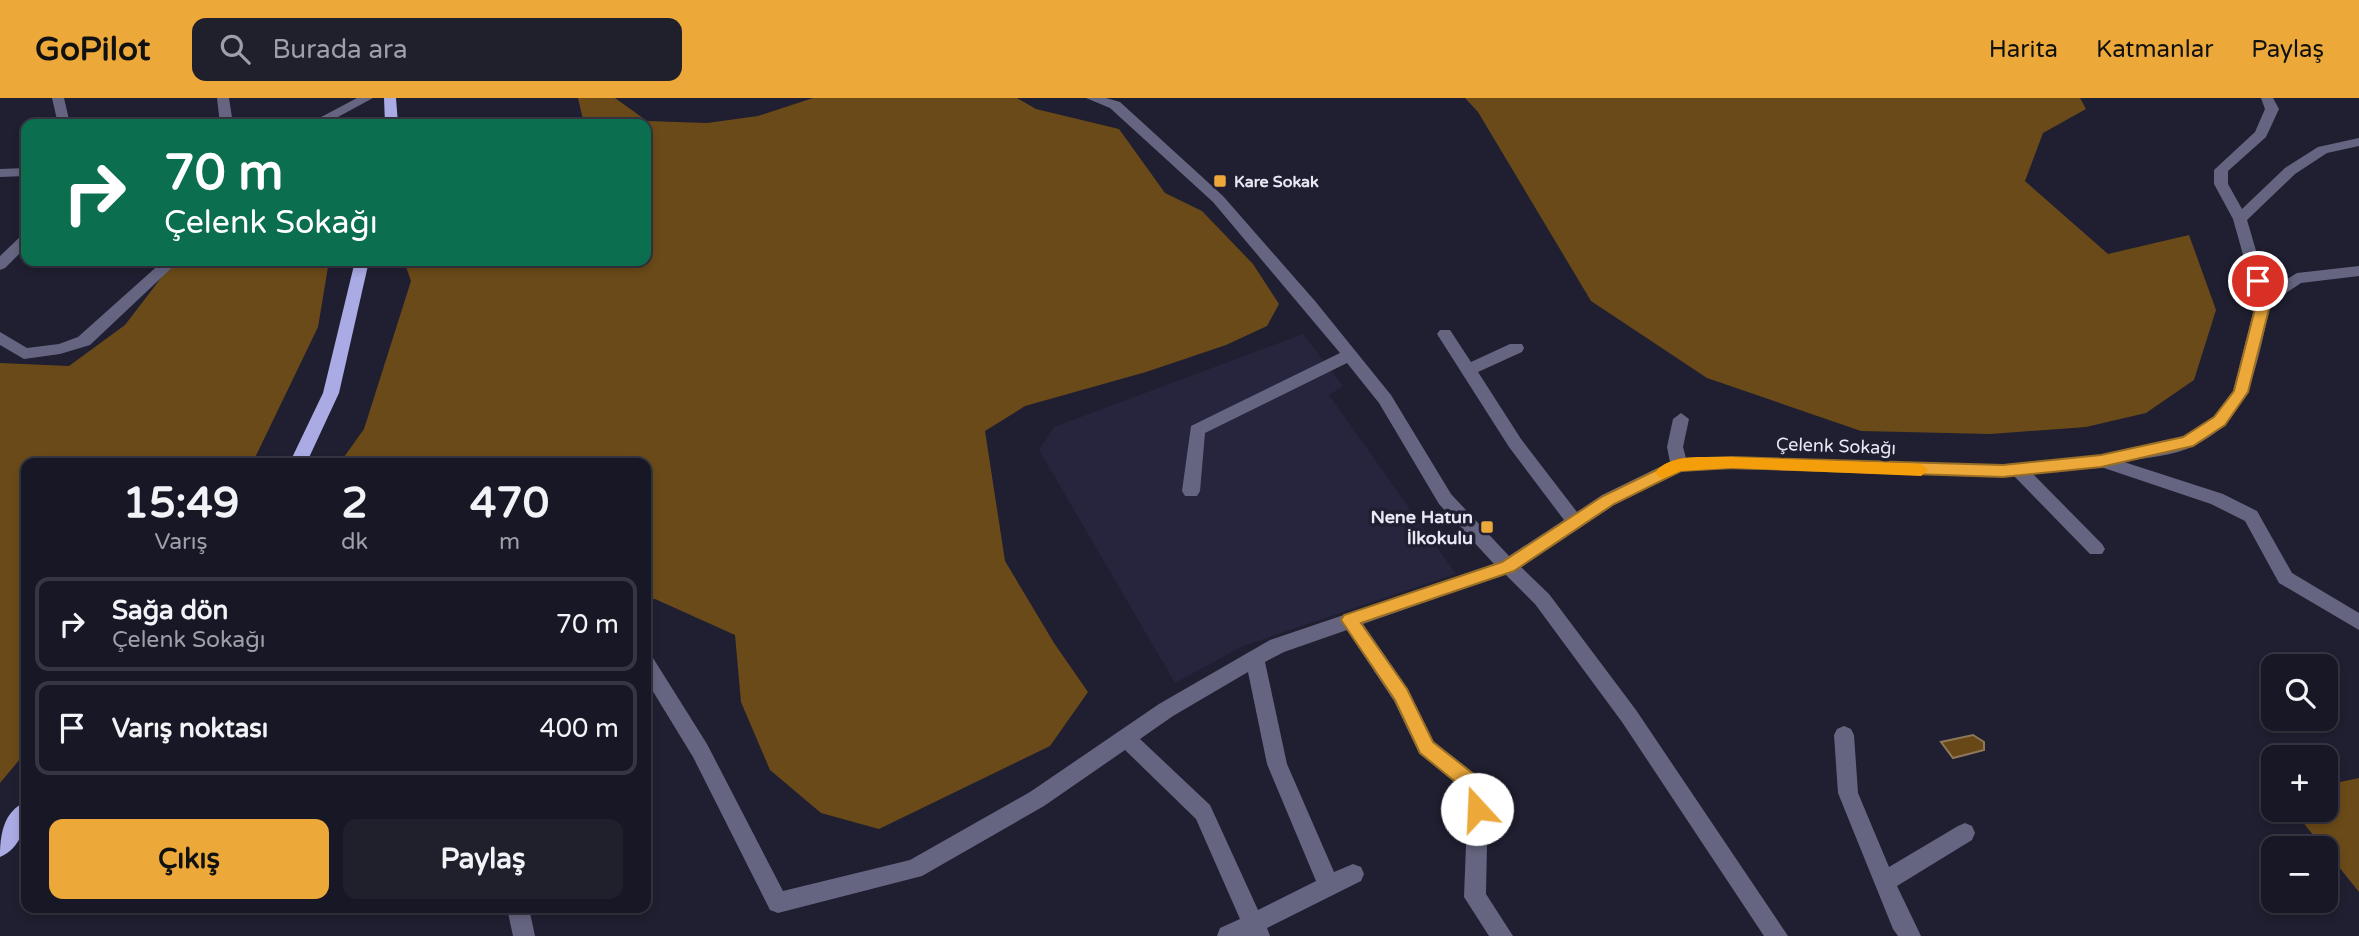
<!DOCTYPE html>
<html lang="tr">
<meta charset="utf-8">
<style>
body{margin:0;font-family:"Varela Round",sans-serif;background:#20202d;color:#f1f3f6;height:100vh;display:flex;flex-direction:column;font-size:26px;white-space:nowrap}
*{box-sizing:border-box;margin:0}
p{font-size:23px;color:#9e9fa7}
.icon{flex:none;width:38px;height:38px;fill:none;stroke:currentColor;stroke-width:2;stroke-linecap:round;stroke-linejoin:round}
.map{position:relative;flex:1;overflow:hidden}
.panel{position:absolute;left:21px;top:360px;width:630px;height:455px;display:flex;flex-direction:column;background:#171725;border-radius:14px;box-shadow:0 4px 10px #0003,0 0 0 2px #363642}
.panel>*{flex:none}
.top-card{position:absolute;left:21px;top:21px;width:630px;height:147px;border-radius:14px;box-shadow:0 4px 10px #0003,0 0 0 2px #363642;background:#0b6e4f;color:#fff;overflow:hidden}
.buttons{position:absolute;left:2261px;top:556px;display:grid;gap:14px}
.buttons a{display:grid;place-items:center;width:77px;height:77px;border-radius:14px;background:#171725;box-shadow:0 4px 10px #0003,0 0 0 2px #363642;font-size:35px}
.pin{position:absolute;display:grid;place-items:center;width:60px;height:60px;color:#fff;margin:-30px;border:4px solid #fff;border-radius:50%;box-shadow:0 2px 7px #0007}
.me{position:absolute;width:77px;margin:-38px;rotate:340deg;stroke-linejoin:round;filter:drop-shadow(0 0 5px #0008)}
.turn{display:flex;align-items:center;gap:24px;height:147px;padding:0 28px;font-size:32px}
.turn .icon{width:91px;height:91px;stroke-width:2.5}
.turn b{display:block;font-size:49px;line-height:60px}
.eta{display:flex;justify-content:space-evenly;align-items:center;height:119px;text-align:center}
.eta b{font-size:42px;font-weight:700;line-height:49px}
.cta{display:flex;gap:14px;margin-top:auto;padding:14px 28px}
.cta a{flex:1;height:80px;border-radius:14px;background:#eca93a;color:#111;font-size:28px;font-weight:700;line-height:80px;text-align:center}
.cta a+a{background:#20202d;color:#f1f3f6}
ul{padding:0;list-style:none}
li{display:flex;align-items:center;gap:21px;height:94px;margin:0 14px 10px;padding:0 14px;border:4px solid #363642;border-radius:14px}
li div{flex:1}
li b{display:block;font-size:26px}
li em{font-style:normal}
header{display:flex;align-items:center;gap:42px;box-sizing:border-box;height:98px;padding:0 35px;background:#eca93a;color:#111}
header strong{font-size:33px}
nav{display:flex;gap:38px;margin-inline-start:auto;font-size:24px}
.search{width:490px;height:63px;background:#20202d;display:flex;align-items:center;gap:18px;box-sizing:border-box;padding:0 24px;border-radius:14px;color:#9e9fa7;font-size:26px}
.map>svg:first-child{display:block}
</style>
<header>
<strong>GoPilot</strong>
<div class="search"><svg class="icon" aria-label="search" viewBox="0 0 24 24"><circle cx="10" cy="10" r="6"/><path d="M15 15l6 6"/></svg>Burada ara</div>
<nav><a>Harita</a><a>Katmanlar</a><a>Paylaş</a></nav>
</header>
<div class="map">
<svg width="2359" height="838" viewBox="0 0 2359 838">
<rect width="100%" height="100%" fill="#1f1f31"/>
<!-- built -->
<path fill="#26253d" d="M1303,236l40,52 -14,9 127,179 -213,72 -68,37 -136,-233 15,-23z"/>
<!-- forest -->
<path fill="#6a4a18" d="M578,0h37l32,23 60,2 51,-7 55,-18h204l19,11 83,20 46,64 37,18 51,53 26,40 -12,22 -41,19 -80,27 -121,34 -40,25 20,130 49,82 34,49 -38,54 -171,83 -58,-16 -51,-43 -29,-68 -6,-67 -80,-36 -9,1v-136h-307l25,-35 47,-148 -7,-20h242v-137h-62z
M1465,0h615l6,11 -43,24 -18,48 83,73 81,-19 27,75 -22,70 -48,33 -60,14 -96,7 -129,-3 -154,-53 -116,-77 -113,-189z
M174,163h155l-11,66 -66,137h-226v288l-26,31v-420l69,3 56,-41z
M2359,680v114l-66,-82h33v-25z"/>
<!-- water -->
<path fill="#674816" stroke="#8e7859" stroke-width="2" d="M1973,637l11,7v8l-31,8 -12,-16z"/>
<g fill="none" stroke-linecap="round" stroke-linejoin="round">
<!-- minor -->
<path fill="#656581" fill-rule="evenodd" d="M52,0h12l6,26h-12z
M217,0h12l4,26h-13z
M357,0h16l-48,26h-17z
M1086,0h20l14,4 103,94 92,105 76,94 60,99 58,62 55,-36 -55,-73 -72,-113 3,-4h10l21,32 39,-18h12l2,4 -2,4 -44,20 43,67 56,73 25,-17 68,-33 -3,-15 6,-28 8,-6 8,6 -6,28 3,11 45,-1 272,8 98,-10 81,-18 32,-20 19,-26 23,-90 -23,-82 -19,-35v-14l41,-38 10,-23 -4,-11h12l6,11 -13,28 -38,34v13l14,25 43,-41 33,-21 41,-9v8l-32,7 -32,21 -48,46 21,71 29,-18 62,-7v10l-58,7 -30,20c-15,59 -17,113 -77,143 -20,10 -48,11 -70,16l99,32 34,17 35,62 67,40v17l-80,-47 -34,-62 -34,-17 -110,-37 -68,7 69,70 3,5 -3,5h-12l-76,-78 -283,-7 -50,2 -67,34 -93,62 28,27 87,116 152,226h-24l-142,-214 -87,-118 -30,-30 -142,50 45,65 25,52 52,41 3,7 -2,105 27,42h-24l-25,-39 4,-104 -49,-40 -25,-52 -47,-71 -63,22 -19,10 22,102 47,108 19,-8 8,3 3,7 -3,7 -94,47 3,8h-53l3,-8 20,-9 -44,-100 -71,-69 -81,56 -122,70 -144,37 -8,-3 -77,-153 -47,-77v-24l7,2 54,86 76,147 127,-31 120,-68 129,-88 111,-64 224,-76 -55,-60 -60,-101 -32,-40 -142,70 -5,58 -3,5h-12l-3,-5 9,-65 149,-73 -127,-151 -103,-94zM1248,574l19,92 49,117 -58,29 -48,-105 -70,-66 33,-23z
M26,70v8l-26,1v-8z
M26,136v13l-21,21 -5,2v-14l21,-20z
M163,163h16l-89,84 -30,9 -36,5 -24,-14v-13l27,16 32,-4 19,-7z
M1844,628l7,3 3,6 4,58 31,74 69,-41 7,-3 7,3 3,7 -3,7 -75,46 24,50h-23l-5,-7 -55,-136 -4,-58 3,-6z
M507,810h22l6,28h-22z"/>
<!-- major -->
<path fill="#aaaae4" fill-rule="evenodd" d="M384,0h12l2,26h-13z
M355,163h14l-30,132 -33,71h-17l34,-71z
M26,704c1,21 -4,46 -26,55 0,-21 3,-46 26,-55z"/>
</g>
<!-- route -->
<path fill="#eca93a" stroke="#996e26" stroke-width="2" d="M2258,178l6,5 7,20 -23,91 -23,33 -32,21 -92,21 -98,10 -272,-9 -50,3 -67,33 -100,67 -153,52 46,66 26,53 52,41c4,9 3,23 -1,32l-7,2 -6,-2 -3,-6 1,-16 -49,-40 -25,-53 -54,-80 3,-5 158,-53 101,-66 76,-37 52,-2 272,8 98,-10 82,-18 31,-20 20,-26 23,-90 -6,-20z"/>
<!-- slow -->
<path fill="#f59e0b" d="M1731,359l190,7 7,6 -7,6 -190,-8 -50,3 -19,8 -7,-6c14,-21 53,-15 76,-16z"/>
<!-- markers -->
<g fill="#eca93a" stroke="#1f1f31" stroke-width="2.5">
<rect x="1213" y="76" width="14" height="14" rx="3.5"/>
<rect x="1480" y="422" width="14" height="14" rx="3.5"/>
</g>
<g text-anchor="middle" stroke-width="7" stroke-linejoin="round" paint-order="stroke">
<!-- far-poi labels -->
<g font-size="16" font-weight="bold" fill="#e8e9f5" stroke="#1f1f31" text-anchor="start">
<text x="1234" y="89">Kare Sokak</text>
</g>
<!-- street labels -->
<g font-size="18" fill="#e8e9f5" stroke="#1f1f31">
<text transform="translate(1836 348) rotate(2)" y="6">Çelenk Sokağı</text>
</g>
<!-- poi labels -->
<g font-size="18" font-weight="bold" fill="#e8e9f5" stroke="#1f1f31" text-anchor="end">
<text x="1473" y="425">Nene Hatun<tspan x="1473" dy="21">İlkokulu</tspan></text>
</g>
</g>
</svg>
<div class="buttons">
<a><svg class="icon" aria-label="search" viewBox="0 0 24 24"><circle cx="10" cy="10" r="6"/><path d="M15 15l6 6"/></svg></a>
<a>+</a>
<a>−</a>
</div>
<div class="pin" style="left:2258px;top:183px;background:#d93025"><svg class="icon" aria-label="arrive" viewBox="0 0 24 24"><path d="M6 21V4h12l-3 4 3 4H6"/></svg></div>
<svg class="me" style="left:1477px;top:711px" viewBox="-20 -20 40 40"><circle r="19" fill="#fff"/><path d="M0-13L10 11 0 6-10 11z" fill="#eca93a"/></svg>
<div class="top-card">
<div class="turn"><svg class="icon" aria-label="right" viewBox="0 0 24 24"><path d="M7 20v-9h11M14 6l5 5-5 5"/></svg><div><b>70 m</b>Çelenk Sokağı</div></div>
</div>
<section class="panel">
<div class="eta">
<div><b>15:49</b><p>Varış</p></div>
<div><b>2</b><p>dk</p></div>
<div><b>470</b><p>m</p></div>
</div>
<ul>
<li><svg class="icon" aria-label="right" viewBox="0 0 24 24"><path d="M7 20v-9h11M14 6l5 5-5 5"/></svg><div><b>Sağa dön</b><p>Çelenk Sokağı</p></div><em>70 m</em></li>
<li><svg class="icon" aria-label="arrive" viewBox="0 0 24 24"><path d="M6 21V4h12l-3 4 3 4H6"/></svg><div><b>Varış noktası</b></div><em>400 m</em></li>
</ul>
<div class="cta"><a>Çıkış</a><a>Paylaş</a></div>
</section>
</div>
